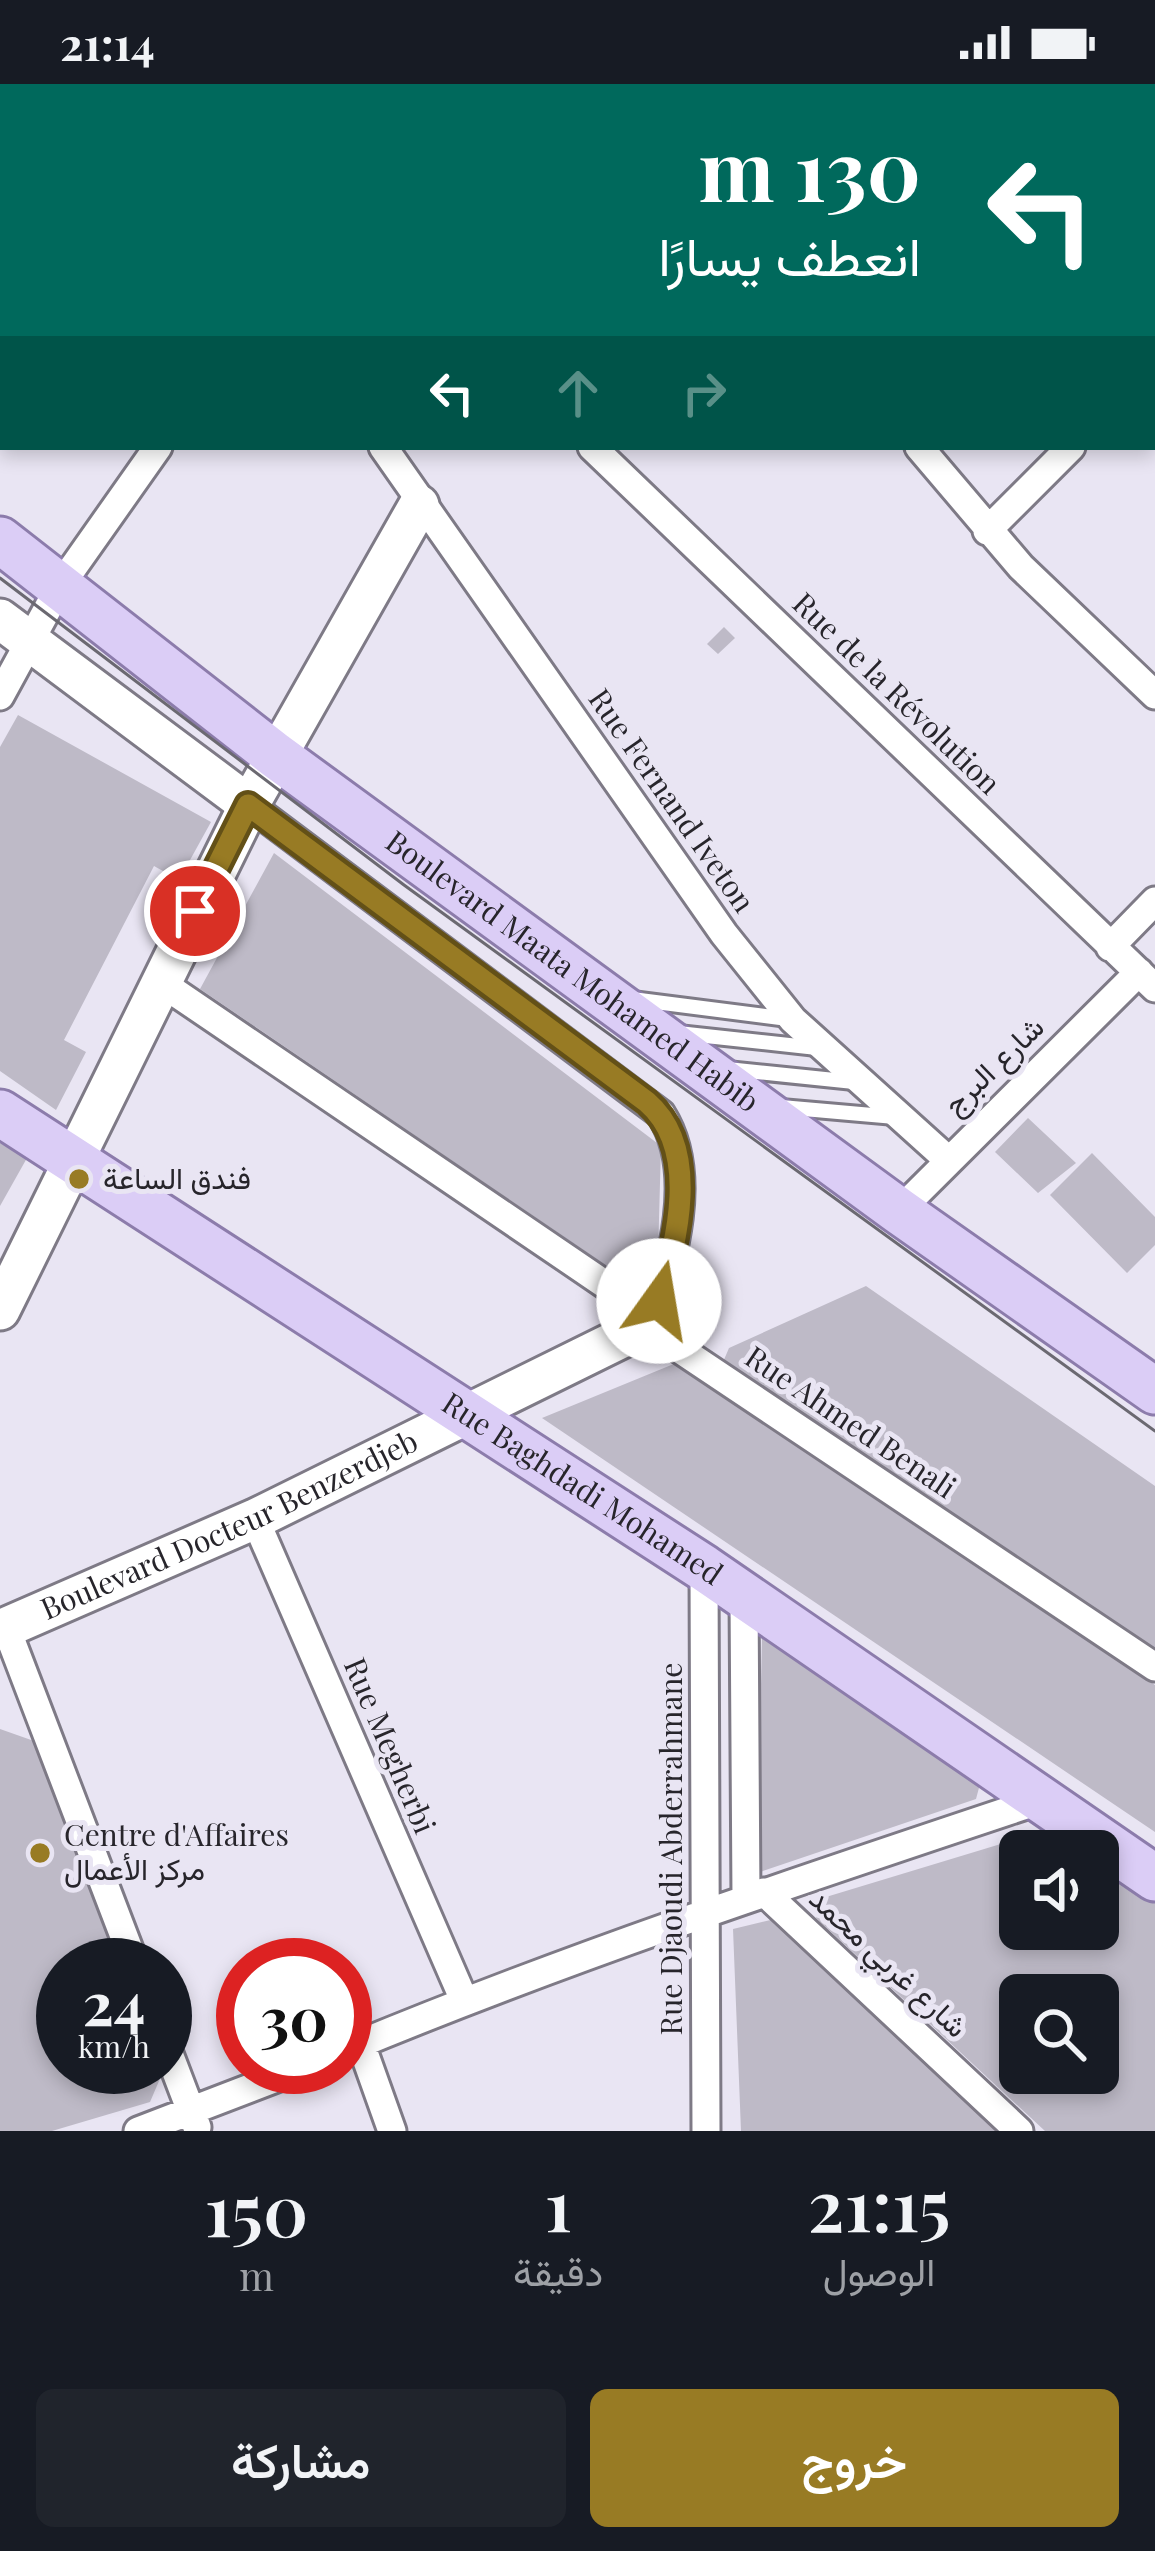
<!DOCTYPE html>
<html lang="ar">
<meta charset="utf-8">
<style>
body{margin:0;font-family:"Playfair Display",Vazirmatn,serif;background:#20242c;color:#f1f3f6;direction:rtl;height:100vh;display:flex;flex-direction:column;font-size:45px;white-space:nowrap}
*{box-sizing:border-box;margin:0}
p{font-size:39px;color:#9ea1a6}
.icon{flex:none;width:66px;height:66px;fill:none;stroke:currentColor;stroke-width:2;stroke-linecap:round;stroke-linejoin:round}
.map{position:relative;height:2047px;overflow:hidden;direction:ltr}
.sheet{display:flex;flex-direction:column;background:#171b24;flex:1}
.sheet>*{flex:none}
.guide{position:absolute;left:0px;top:0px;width:1155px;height:366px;box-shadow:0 6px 18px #0003;direction:rtl;background:#00695c;color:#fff;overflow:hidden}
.fabs{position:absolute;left:999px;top:1746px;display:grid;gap:24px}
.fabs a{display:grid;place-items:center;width:120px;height:120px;border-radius:18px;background:#171b24;box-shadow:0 6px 18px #0003;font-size:60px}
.speed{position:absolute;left:36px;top:1854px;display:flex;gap:24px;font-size:60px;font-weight:700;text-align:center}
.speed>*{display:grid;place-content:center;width:156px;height:156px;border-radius:50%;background:#171b24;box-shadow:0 6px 18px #0003;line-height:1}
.speed small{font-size:30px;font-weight:400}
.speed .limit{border:18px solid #d22;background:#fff;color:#111}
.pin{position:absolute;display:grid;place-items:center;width:102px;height:102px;color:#fff;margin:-51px;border:6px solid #fff;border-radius:50%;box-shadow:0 3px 12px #0007}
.me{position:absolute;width:132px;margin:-66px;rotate:13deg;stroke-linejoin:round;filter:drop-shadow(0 0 9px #0008)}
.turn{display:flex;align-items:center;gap:42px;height:252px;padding:0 36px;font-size:54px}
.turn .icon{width:156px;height:156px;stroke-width:2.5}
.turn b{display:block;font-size:84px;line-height:102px}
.lanes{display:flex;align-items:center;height:114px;padding:0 36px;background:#0003;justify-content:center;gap:60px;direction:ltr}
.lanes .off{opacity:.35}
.eta{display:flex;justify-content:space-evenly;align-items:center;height:204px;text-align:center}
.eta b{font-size:72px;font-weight:600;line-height:84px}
.button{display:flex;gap:24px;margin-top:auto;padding:24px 36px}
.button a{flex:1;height:138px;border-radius:18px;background:#987b24;color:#fff;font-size:48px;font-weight:600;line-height:138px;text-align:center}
.button a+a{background:#20242c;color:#f1f3f6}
.status{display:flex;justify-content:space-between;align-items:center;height:84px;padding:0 60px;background:#171b24;direction:ltr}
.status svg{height:33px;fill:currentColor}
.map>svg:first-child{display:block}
</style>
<div class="status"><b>21:14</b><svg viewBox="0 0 49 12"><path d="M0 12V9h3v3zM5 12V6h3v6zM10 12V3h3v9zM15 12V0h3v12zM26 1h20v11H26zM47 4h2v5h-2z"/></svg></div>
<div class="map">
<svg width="1155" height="2047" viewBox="0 0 1155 2047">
<rect width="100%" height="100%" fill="#e9e5f3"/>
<!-- building -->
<path fill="#bebac7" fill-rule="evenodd" d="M724,543l11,11 -17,16 -11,-10z
M18,631l193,107 -32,58 -25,-14 -90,174 22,12 -30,58 -56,-39v-324z
M274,769l387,293 -3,111 -19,31 -439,-299z
M1028,1034l48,45 -38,30 -43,-41z
M0,1059l27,15 -27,48z
M1092,1069l63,64v28l-28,28 -77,-78z
M866,1202l289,200v166l-435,-283 9,-21z
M681,1277l474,324v147l-613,-414z
M762,1553l218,147 -4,15 -219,74z
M0,1645l34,12 92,224h-63v102h102l-15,35 -98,29h-52z
M1057,1743l34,24h-71v78h78v-73l57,39v236h-110l-229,-213 10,-21zM1020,1911h78v78h-78z
M779,1834l228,213h-266l-8,-202z"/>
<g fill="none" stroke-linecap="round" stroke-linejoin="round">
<defs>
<path id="lane" d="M632,915l156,20
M678,949l139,15
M727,985l127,13
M781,1023l114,10"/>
<path id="street" d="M283,0l2,3
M623,0l3,3
M980,0l4,3
M136,3l2,-3
M510,3l3,-3
M1152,158l3,3
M0,173l3,-3
M1152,280l3,-3
M383,363l341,487 69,86 153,138
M592,363l563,541
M919,363l102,120 134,128
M987,447l84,-84
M0,612l60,-110 98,-139
M249,721l412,309c38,60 11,147 -9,209
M1110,863l45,-46
M160,898l471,320 38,40 486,325
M899,1127l240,-239
M255,1435l209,481
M704,1484l2,563
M744,1512l2,303
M6,1543l129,338
M764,1808l255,239
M165,1959l32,84
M361,1960l31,87
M345,1966c228,-95 462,-172 696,-250
M138,2047l167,-64"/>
<g id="secondary">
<path d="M0,535l249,186"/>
<path d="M0,1226l249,-505 170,-300"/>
<path id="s1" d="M0,1546l255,-111 397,-196"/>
</g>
<g id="primary">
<path id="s2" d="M0,456l275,215 624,456 256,180"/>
<path id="s3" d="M0,1029l704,455 451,310"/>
</g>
</defs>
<!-- lane casing -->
<use href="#lane" stroke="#7e7a86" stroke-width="20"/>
<!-- street casing -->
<use href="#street" stroke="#7e7a86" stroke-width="33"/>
<!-- secondary casing -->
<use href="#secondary" stroke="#7e7a86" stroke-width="45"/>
<!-- primary casing -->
<use href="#primary" stroke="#8c7cab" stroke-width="51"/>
<!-- lane -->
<use href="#lane" stroke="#fff" stroke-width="14"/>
<!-- street -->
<use href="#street" stroke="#fff" stroke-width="27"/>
<!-- secondary -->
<use href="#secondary" stroke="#fff" stroke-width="39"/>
<!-- primary -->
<use href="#primary" stroke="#dbcdf6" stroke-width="45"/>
<!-- tram -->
<path stroke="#6b6971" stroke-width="3" d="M0,494l404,307 751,546"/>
</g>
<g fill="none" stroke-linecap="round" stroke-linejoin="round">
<defs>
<path id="route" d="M195,827l53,-106 399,297c54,47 30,138 12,199"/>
</defs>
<!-- route casing -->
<use href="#route" stroke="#635017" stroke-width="30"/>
<!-- route -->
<use href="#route" stroke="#987b24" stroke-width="21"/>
</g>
<!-- markers -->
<g fill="#987b24" stroke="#e9e5f3" stroke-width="4.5">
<circle cx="79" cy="1095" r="12"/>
<circle cx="40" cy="1769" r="12"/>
</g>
<g text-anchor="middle" stroke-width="10" stroke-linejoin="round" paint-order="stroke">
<!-- street labels -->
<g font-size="30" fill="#27252b" stroke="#e9e5f3">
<text transform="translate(896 610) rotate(44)" y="10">Rue de la Révolution</text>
<text transform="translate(671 717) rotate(55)" y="10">Rue Fernand Iveton</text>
<text dy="10" stroke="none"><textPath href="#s2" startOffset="717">Boulevard Maata Mohamed Habib</textPath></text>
<text transform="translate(994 982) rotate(-44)" y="10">شارع البرج</text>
<text transform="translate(850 1339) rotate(34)" y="10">Rue Ahmed Benali</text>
<text dy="10" stroke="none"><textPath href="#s3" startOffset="693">Rue Baghdadi Mohamed</textPath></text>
<text dy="10" stroke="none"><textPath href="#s1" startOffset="252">Boulevard Docteur Benzerdjeb</textPath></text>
<text transform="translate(389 1662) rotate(67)" y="10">Rue Megherbi</text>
<text transform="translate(672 1765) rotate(-90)" y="10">Rue Djaoudi Abderrahmane</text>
<text transform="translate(888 1879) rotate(43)" y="10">شارع غربي محمد</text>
</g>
<!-- poi labels -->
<g font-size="30" fill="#27252b" stroke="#e9e5f3" text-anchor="start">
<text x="103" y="1105">فندق الساعة</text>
<text x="64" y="1762">Centre d'Affaires<tspan x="64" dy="34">مركز الأعمال</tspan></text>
</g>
</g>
</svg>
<div class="fabs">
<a><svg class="icon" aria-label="sound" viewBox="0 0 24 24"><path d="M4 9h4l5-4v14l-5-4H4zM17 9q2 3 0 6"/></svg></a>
<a><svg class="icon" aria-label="search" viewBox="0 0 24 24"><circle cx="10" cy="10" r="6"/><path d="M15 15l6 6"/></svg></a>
</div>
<div class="speed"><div>24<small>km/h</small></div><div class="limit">30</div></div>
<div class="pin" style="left:195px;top:827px;background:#d93025"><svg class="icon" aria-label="arrive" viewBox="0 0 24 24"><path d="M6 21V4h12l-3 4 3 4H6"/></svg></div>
<svg class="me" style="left:659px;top:1217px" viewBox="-20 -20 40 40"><circle r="19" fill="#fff"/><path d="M0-13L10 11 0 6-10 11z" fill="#987b24"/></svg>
<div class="guide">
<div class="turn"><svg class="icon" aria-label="left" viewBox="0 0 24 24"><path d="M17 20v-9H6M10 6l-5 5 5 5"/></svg><div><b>130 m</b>انعطف يسارًا</div></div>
<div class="lanes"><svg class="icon" aria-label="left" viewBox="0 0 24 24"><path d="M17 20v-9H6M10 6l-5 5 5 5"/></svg><svg class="icon off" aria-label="ahead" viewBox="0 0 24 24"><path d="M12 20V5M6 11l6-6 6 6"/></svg><svg class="icon off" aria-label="right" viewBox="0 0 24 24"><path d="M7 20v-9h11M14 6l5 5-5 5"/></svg></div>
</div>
</div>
<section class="sheet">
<div class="eta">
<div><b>21:15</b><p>الوصول</p></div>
<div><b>1</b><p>دقيقة</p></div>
<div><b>150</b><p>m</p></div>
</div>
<div class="button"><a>خروج</a><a>مشاركة</a></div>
</section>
